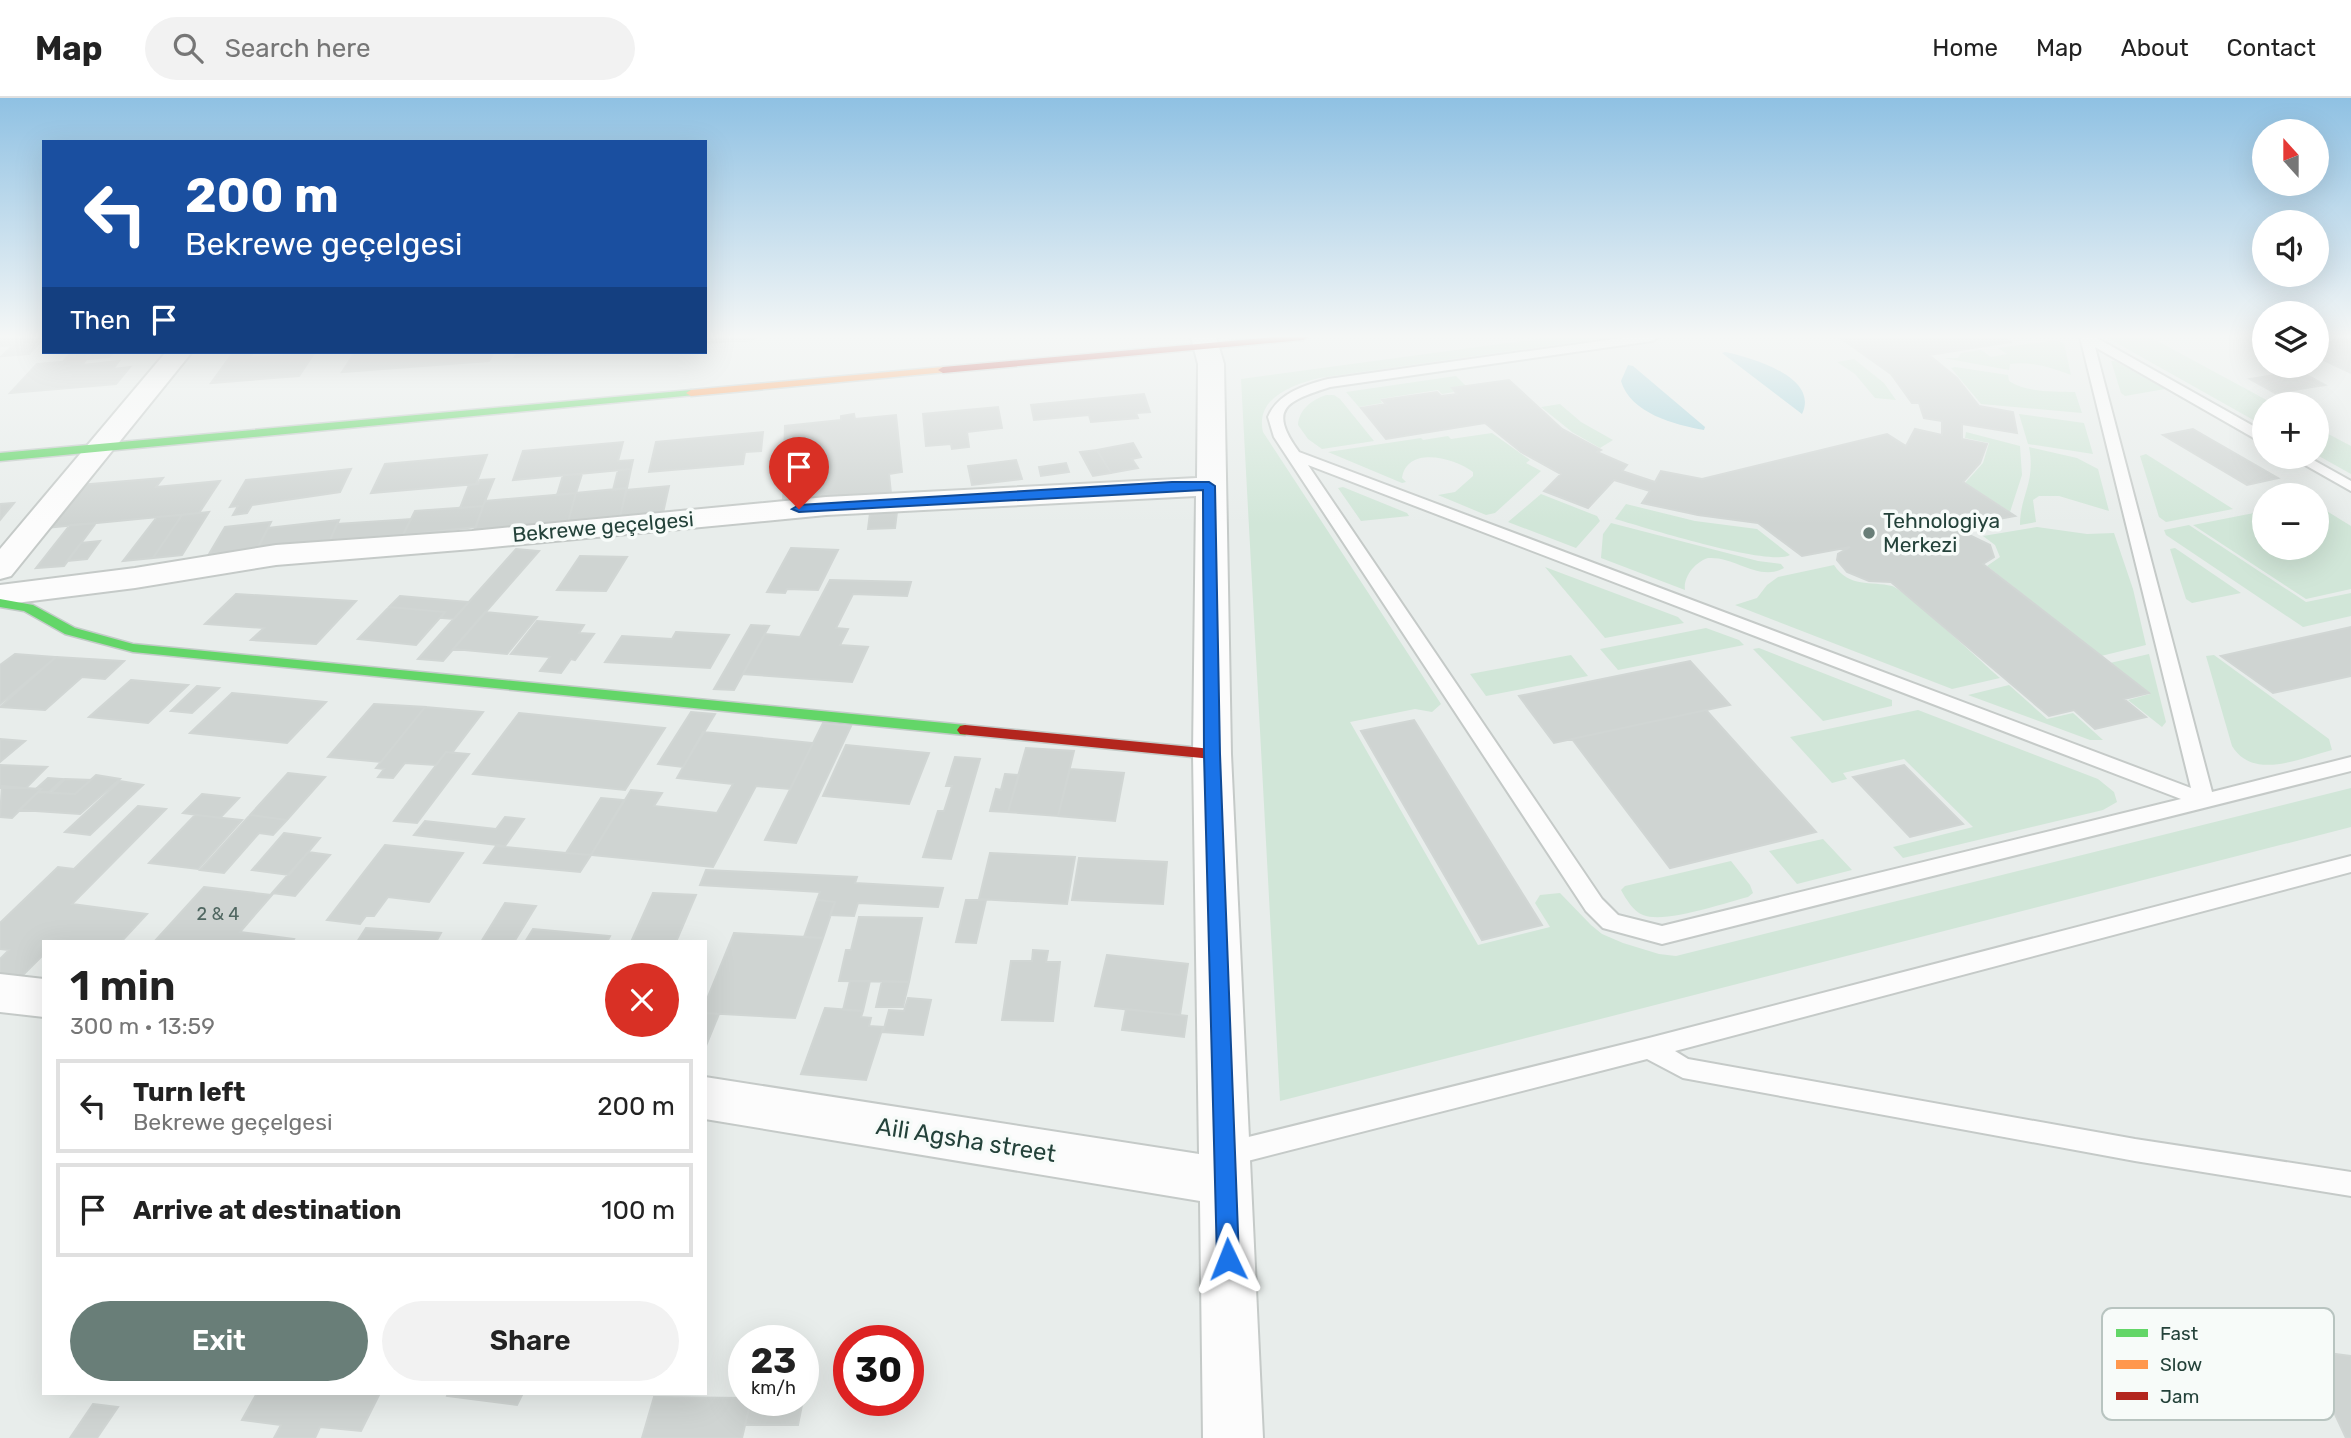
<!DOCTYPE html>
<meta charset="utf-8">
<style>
body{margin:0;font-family:Rubik,sans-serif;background:#f2f2f2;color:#222;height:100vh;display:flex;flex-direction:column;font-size:26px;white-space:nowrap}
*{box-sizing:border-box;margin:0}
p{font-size:23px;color:#767676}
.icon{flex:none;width:38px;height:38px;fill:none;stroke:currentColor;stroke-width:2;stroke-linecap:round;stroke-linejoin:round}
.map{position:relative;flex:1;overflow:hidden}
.drawer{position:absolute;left:42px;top:842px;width:665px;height:455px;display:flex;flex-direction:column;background:#fff;border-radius:0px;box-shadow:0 7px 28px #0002}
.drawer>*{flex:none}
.guide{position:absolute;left:42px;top:42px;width:665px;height:214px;border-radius:0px;box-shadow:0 7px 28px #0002;background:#1a4fa0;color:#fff;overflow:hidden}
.needle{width:46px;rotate:339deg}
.controls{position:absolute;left:2252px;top:21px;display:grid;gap:14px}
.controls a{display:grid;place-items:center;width:77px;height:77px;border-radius:50%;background:#fff;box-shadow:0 7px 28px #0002;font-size:35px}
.speed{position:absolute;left:728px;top:1227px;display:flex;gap:14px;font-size:35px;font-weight:700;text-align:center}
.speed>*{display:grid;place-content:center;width:91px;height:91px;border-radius:50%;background:#fff;box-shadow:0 7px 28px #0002;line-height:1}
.speed small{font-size:18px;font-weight:400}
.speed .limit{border:10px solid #d22;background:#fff;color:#111}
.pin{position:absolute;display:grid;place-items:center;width:60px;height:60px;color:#fff;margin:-72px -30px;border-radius:50% 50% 50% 0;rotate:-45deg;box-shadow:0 0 7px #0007}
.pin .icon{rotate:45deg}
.me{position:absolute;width:77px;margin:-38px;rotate:358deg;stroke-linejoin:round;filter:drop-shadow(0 0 5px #0008)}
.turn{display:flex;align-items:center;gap:24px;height:147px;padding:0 28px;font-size:32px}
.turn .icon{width:91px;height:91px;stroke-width:2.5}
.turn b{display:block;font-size:49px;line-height:60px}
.then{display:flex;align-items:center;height:66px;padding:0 28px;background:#0003;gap:14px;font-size:26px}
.round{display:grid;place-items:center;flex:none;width:74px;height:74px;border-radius:37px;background:#f2f2f2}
.summary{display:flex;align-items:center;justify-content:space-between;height:119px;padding:0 28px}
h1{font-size:42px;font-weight:600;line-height:52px}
.action{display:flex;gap:14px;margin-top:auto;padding:14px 28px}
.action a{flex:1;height:80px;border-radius:42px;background:#697e78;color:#fff;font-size:28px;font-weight:600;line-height:80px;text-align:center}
.action a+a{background:#f2f2f2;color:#222}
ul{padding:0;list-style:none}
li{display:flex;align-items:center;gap:21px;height:94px;margin:0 14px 10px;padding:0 14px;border:4px solid #e0e0e0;border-radius:0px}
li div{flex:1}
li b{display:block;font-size:26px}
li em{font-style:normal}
header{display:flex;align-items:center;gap:42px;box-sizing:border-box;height:98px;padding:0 35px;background:#fff;border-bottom:2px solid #e0e0e0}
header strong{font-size:33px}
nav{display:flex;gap:38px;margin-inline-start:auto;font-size:24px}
.search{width:490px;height:63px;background:#f2f2f2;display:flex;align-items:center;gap:18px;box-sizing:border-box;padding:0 24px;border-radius:38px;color:#767676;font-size:26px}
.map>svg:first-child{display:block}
</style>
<header>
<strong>Map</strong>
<div class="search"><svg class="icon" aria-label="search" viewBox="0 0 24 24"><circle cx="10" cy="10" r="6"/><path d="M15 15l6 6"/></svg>Search here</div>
<nav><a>Home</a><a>Map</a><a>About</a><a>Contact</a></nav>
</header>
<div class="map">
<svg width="2351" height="1340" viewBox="0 0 2351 1340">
<rect width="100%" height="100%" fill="#e8edeb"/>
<!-- green -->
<path fill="#d1e6d8" d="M1552,239l51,1 -284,40c-27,7 -64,20 -56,54l178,272 -9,8 -17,-3 -65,13 128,223 72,-18 -15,-24 5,-8 20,-2 31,32 11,9 21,9 36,11 17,2 675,-168v39l-1071,274 -39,-722z
M2106,239h44l124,67h-10v22z
M2057,242l7,3 7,32c-19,-7 -40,-14 -61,-11l-1,6 -66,-12h15l3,-5 20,-3 10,7 16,-3 -9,-6z
M1854,261l30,24 12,17 -21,-2 -20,-24 -18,-12z
M2111,263h4l50,28 -40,7 -4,-3z
M1955,269l53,8 1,6c19,12 44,10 66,11l7,21 -101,-9 -30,-36z
M1456,278l10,10 -15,2 3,4 -12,2 -4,-4 -58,9 2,4 -23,4 -13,-15z
M1326,297h8l6,4 34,42 -52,8 -14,-10 -10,-14c1,-16 14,-25 28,-30z
M1560,306l21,18 32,18 -13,8 -28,-16 -31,-25z
M2019,316l65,9 9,31 -65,-10z
M2317,330l34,18v28l-34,-19z
M1966,334l54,14 2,29 -12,37 -45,-29 18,-20 6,-20 -24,-5z
M1492,335l38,27 -4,3 15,8 -46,42 -9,2 -48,-20 17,-3 18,-16v-4c-18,-14 -66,-27 -71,6l4,4 -4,1 -74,-31 93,-14 2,2 25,-4 3,3z
M2029,349l48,11 21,11 11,42 -50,-15h-20l-6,4 3,22 -16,3c0,-30 16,-42 9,-78z
M2146,356l87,55 -67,13 -7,-5 -19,-61z
M1343,389l64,26 2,3 -48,5 -23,-33z
M1541,396l56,22 3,5 -24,27 -68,-26z
M1626,406l69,17 62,8 33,26c-21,12 -146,-28 -175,-36z
M2317,407l34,21v63l-45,10 -113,-74 71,-14v37h53z
M1611,425l147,38 23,3 3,4c-25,14 -49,-12 -76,-10 -13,4 -25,19 -23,32l-84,-32 2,-24z
M2189,427l117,77 45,-9v23l-48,11 -137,-92 -2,-5z
M2037,429l50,7 27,-1 19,56 13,56 -45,11 -114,-90 13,-9 -5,-12 -12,-9z
M2175,450l66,45 -49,10 -6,-4 -16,-50z
M1834,467c15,23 37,16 58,21 12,3 93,79 108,92l-48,11 -217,-84 22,-7 10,-13 11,-8z
M1545,469l133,50 6,6 -79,15z
M1706,530l33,12 5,5 -126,25 -18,-21z
M1759,550l133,52v6l-69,15 -70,-72z
M2149,556l17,68 -4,5 -34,-27 22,-6 -40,-31z
M1571,557l17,21 -102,20 -16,-22z
M2214,557l115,84 3,11c-31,8 -79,31 -100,-4l-26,-90z
M2009,587l38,34 26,-6 30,27h-13l-122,-45z
M1918,612l180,69 16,13 3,10 -14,8 -200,48 -10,-11 80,-20 -69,-68 -61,14 4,6 -15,4 -42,-46z
M1823,741l29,31 -55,14 -28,-33z
M1731,763l19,24 3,8 -5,4c-24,6 -83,27 -105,18 -10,-4 -17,-16 -22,-25l4,-4z"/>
<!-- water -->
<path fill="#a9d4db" d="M1725,254c25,5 95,25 77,62l-80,-61z
M1628,267l5,1 72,61 -1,3c-29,-5 -74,-17 -83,-49z"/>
<!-- building -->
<path fill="#cfd4d2" stroke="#d1d6d4" stroke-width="2" d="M44,239l-15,17 -27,2 11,-11 -13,1v-8z
M705,239h49v3l-49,3z
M1839,239h163l9,5 -82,13 28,23 22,28 34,6 4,21 -55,-9v15l25,5 -7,19 -17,19 52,34 -76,14 22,1 29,14 4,12 -11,7 166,129 -25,6 22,18 -51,12 -21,-19 -25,6 -158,-134 -22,-1 -22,-9 -10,-12 1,-6 12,-7 -48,9 -44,-33 -60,-8 -56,-12 8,-12 -36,-11 -26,28 -44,-17 17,-17 -40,-22 -36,-29 -99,16 -25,-31 25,-4 -4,-4 55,-8 4,4 16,-2 -5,-6 57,-8 53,49 39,21 -4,2 30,13 -5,6 33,11 6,-11 41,8 185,-45 19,12 9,-17 27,6v-14l-18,-3 -5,-15h-7l-21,-29z
M2317,239h34v36l-34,-16z
M72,254h18l-7,8 -20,2z
M93,254h21l-5,5 -22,2z
M295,254h20l-16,24 -88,7 21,-29 21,-1 -4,5 43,-3z
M355,254h139l-5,9 -147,11z
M518,254h77l-80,5z
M86,262l-4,5 37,-4 -6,8 17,-2 -14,17 -106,9 27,-29z
M2299,273l26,14 -50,8 -25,-14z
M1144,296l6,18 -14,1 2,5 -47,4 -2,-7 -55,5 -3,-15z
M998,309l4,21 -35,4 2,15 -17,2 -1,-5 -25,2 -3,-32z
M854,316l1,5 41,-4 6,57 -13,2 2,19 -54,6v-5l-54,5 2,-23 32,-3v-20l-33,3 1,-30 56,-6v-4z
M2193,331l85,49 -31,7 -84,-50z
M763,334l-2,19 -16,1 -2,12 -94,8 7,-30z
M623,344l-5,19 15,-1 -2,9 -118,11 10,-29z
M1133,345l8,14 -9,2 6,9 -27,5 -14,-23z
M1097,352l14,23 -18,3 -13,-24z
M487,357l-11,29 -105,9 14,-29z
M1016,362l6,19 -50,6 -4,-19z
M1066,365l3,9 -28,4 -2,-9z
M351,371l-11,23 -88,13 -5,8 -14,2 5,-9 -8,1 16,-27z
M631,371l-4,19 -14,2 5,-20z
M582,376l-6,19 -19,2 6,-20z
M163,380l-7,9 64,-6 -21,32 -154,15 34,-43z
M494,381l-11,27 -23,2 9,-23 9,-1 2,-4z
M669,388l-6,27 -43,4 6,-27z
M627,390l-7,29 -52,5 8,-29z
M576,395l-8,29 -94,9 11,-30z
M14,405l-14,17v-16z
M483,408l-7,21 -73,8 12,-24z
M209,414l-27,43 -29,3 29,-43z
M897,414l-2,16 -27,1 2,-16z
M182,417l-29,43 -30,3 34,-44z
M411,421l-8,16 -73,5 7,-16z
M339,422l-9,20 -72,8 10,-20z
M271,424l-14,27 -48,5 16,-27z
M96,425l-32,43 -28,2 34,-43z
M100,443l-13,18 -20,2 14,-18z
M791,450l47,2 -20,40 -31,-1 -2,4 -18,-1z
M516,451l23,2 -96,110 -25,-2z
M580,458l47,1 -21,34 -49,-1z
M830,482l81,2 -4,14 -54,-2 -17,34 12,1 -8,16 28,2 -16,35 -109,-8 22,-40 35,3z
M236,496l120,7 -40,43 -65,-4 13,-12 -59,-4z
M400,498l69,6 -15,17 -13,-1 4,-6 -56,-5z
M389,509l56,5 -29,33 -58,-6z
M485,514l52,5 -30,37 -54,-5z
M537,523l47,4 -5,8 15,1 -19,26 -4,-1 -10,14 -21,-2 10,-14 -39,-3z
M751,527l18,1 -35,64 -20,-1z
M2351,529v49l-78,17 -52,-37z
M676,534l53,3 -19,33 -105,-6 17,-26 50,3z
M15,556l41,3 -56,47v-39z
M56,559l68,4 -19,18 -23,-2 -37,33 -45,-3z
M1690,563l40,44 -176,38 -35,-47z
M131,582l57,5 -40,38 -59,-6z
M197,588l22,2 -27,25 -21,-2z
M232,595l94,9 -39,41 -97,-10z
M374,606l51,3 -44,55 -53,-5z
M425,609l58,5 -31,41 -6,-1 -10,13 -31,-2 -12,15 -15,-1 6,-8 -8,-1z
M1706,612l110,122 -146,36 -98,-129z
M691,614l24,2 -32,53 -25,-3z
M519,615l146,15 -40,62 -152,-16z
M1414,622l128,205 -60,15 -121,-209z
M823,625l28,3 -55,117 -31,-3z
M703,634l110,11 -23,46 -34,-3 -43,81 -122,-12 40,-65 31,3 -8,13 63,7 16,-29 -56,-6z
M0,641l25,2 -25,21z
M846,647l83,8 -20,51 -86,-8z
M1026,650l48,3 -16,65 -50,-4z
M446,654l23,2 -52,69 -23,-2z
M955,659l25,2 -29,100 -28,-2 15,-46h6l8,-25h-6z
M0,667l47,2 -21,21h-26z
M1904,667l59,59 -53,13 -57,-60z
M1070,671l54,4 -9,48 -57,-5z
M288,675l37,4 -38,43 -37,-5z
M1005,676l14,1 -11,37 -18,-1 6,-22 5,1z
M96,677l24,4 -40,35 -61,-4 19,-18 37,2z
M48,680l15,1 -14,13h-11l3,-3 -4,-1z
M65,681l26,1 -16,14 -24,-1z
M120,683l23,4 -53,50 -25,-3z
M2,688l24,2 15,1 -29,29 -12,-1z
M202,696l37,4 -19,20 -37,-5z
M601,700l23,2 -33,55 -25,-2z
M138,708l28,3 -94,95 75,10 -26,28h-77v12l-23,23 -21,-2v-16l9,-9 -9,-1v-26l58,-56 16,2z
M195,717l47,5 -44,49 -49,-6z
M250,717l37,5 -14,15 -14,-2 -35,40 -24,-3z
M505,719l19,2 -19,27 -91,-11 11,-14 71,8z
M284,735l36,5 -31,37 -37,-5z
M385,747l78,8 -34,49 -41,-5 -14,19h-8l-6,8 -33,-4z
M496,748l70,7 25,2 -11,17 -96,-9z
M308,754l22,3 -35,41 -23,-3z
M990,755l85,4 -8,47 -88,-5z
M1079,760l88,4 -4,42 -91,-4z
M706,772l151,7 -2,6 88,5 -5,19 -80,-4 -4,13 -24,-1 5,-13 -18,-2 3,-8 -120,-7z
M204,789l68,8 -32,37 54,7 -2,3h-138z
M653,795l43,2 -20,47h-45z
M817,802l18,2 -12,36 -19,-1z
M966,802h20l-10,43 -20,-1z
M505,805l31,3 -22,36h-33z
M859,819l63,1 -13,64 -70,-1 7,-31h5z
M366,830l75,5 -5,9h-79z
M533,831l77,7 -3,6h-82z
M734,835l89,5 -28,80 -90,-5v-9z
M1033,852l15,1 -2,11h14l-7,59 -51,-1 9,-59h21z
M1107,857l81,9 -8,51 -85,-9z
M850,883h20l-7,30 -20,-1z
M882,883l27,1 -6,25h-27z
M908,900l23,2 -8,35 -40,-3 6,-22 15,1z
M825,910l38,3 -2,6 10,1 -2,8 14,1 -17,53 -65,-6z
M1126,911l61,7 -3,21 -62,-7z
M705,915l14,1 -14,34z
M2305,1252l46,6v82h-5z
M257,1295h123l-19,38 -41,-4 -5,11h-41l7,-13 -39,-5z
M448,1295h75l-6,12 -70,-9z
M654,1299l90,1v2h7l-9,38h-100z
M751,1302h52l-5,25h-53z
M93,1306l25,3 -21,31h-27z"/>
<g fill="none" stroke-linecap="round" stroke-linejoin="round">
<defs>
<path id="lane" d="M1629,239h29l-6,4 -322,46c-43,14 -63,21 -31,65l892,336 -111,-451h15l169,95v10l-5,-1 -164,-94 117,445 139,-35v14l-689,173 -59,-16 -17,-17 -312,-474 -6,-20c10,-24 37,-32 60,-38zM1308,367l873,334 -519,127 -44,-11 -16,-16z
M2291,359h17l43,24v10z
M2351,758v16l-676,179 13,8 447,80 216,33v24l-216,-35 -452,-83 -36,-19 -423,108 -9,-4 -4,-8 4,-8 9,-4 425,-105z"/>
<path id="street" d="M1191,239h25l8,27 7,390 32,684h-60l-3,-237 -495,-82v-42l494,77 -6,-400 3,-258 -370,19 -354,34 -196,16 -141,23 -135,17v-20l135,-17 141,-23 196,-14 354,-34 371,-19 1,-114z
M166,254h26l-181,224 -11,3v-30z
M0,876l44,5v38l-44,-5z"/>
<path id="fast" d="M691,292l5,3 -1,2 -695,66v-8z
M0,501l33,6 42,23 58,16 832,81 8,5 -8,5 -832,-83 -68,-18 -41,-23 -24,-4z"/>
<path id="slow" d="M943,269l5,3 -1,2 -256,24 -5,-3 5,-3z"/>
<path id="jam" d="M1274,239h34l-5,3 -360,33 -5,-3 5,-3z
M965,627l247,24 8,5 -8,5 -252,-25 -3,-4 3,-4z"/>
</defs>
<!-- lane casing -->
<use href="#lane" stroke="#c5cac8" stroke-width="4"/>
<!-- street casing -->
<use href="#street" stroke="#c5cac8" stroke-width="4"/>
<!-- fast casing -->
<use href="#fast" stroke="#c3cbc8" stroke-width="3"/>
<!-- slow casing -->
<use href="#slow" stroke="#c3cbc8" stroke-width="3"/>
<!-- jam casing -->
<use href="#jam" stroke="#c3cbc8" stroke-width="3"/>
<!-- lane -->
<use href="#lane" fill="#fcfcfc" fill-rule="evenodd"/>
<!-- street -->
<use href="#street" fill="#fcfcfc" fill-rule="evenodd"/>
<!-- fast -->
<use href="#fast" fill="#63d668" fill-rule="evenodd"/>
<!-- slow -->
<use href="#slow" fill="#ff974d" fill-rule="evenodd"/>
<!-- jam -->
<use href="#jam" fill="#b3261e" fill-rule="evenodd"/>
</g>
<!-- sky -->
<linearGradient id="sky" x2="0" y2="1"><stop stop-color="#8fc1e3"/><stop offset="0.56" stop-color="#f5f7f6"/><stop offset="1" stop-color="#f5f7f6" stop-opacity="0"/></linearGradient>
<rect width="2351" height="426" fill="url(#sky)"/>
<!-- route -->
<path fill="#1a73e8" stroke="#114b97" stroke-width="2" d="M1172,384h37l6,4 5,268 19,505 -3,7 -8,4 -8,-4 -3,-7 -13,-505 -1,-264 -404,22 -7,-3 7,-4z"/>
<!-- markers -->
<circle fill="#697e78" stroke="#f7fbf9" stroke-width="2.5" cx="1869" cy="435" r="7"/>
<g text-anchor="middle" stroke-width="7" stroke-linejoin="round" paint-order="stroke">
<!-- number labels -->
<g font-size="18" fill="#506761">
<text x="218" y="822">2 &amp; 4</text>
</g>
<!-- poi labels -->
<g font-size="21" fill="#24423a" stroke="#f7fbf9" text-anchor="start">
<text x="1883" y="430">Tehnologiya<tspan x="1883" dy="24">Merkezi</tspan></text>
</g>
<!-- street labels -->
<g font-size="21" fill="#24423a" stroke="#f7fbf9">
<text transform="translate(603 429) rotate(-5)" y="7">Bekrewe geçelgesi</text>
</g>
<!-- near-street labels -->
<g font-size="24" fill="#24423a" stroke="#f7fbf9">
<text transform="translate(966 1042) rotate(9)" y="8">Aili Agsha street</text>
</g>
</g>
<!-- legend -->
<rect x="2102" y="1210" width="232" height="112" rx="10" fill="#f7fbf9" stroke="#b8c4c0" stroke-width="2"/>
<rect x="2116" y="1231" width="32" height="8" fill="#63d668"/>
<rect x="2116" y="1262" width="32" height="9" fill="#ff974d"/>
<rect x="2116" y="1294" width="32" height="8" fill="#b3261e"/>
<g font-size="19" fill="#24423a">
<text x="2160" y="1242">Fast</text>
<text x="2160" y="1273">Slow</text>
<text x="2160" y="1305">Jam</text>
</g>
</svg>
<div class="controls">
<a><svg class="needle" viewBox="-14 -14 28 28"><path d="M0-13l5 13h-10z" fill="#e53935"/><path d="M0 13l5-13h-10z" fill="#767676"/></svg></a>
<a><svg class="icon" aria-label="sound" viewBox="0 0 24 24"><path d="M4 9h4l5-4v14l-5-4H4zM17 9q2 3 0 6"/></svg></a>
<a><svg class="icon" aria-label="layers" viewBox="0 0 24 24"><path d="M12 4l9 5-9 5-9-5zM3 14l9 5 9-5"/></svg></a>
<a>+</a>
<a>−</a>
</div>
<div class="speed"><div>23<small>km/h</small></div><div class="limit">30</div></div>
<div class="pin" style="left:799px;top:411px;background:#d93025"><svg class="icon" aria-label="arrive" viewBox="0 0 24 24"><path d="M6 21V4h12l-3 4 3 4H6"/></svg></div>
<svg class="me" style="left:1228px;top:1161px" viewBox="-20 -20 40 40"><path d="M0-17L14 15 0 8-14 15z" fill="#1a73e8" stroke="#fff" stroke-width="4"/></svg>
<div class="guide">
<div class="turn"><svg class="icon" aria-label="left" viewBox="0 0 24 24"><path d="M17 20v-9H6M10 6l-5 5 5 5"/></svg><div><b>200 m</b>Bekrewe geçelgesi</div></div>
<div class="then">Then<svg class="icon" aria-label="arrive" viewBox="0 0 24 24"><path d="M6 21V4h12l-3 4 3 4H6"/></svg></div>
</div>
<section class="drawer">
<div class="summary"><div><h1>1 min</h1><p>300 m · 13:59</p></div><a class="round" style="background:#d93025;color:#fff"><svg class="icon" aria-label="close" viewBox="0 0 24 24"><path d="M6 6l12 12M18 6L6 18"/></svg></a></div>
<ul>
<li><svg class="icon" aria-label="left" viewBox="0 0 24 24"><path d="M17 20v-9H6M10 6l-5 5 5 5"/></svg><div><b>Turn left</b><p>Bekrewe geçelgesi</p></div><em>200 m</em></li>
<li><svg class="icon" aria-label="arrive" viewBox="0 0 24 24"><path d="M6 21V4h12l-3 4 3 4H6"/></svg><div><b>Arrive at destination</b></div><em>100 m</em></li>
</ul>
<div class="action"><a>Exit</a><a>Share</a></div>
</section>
</div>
